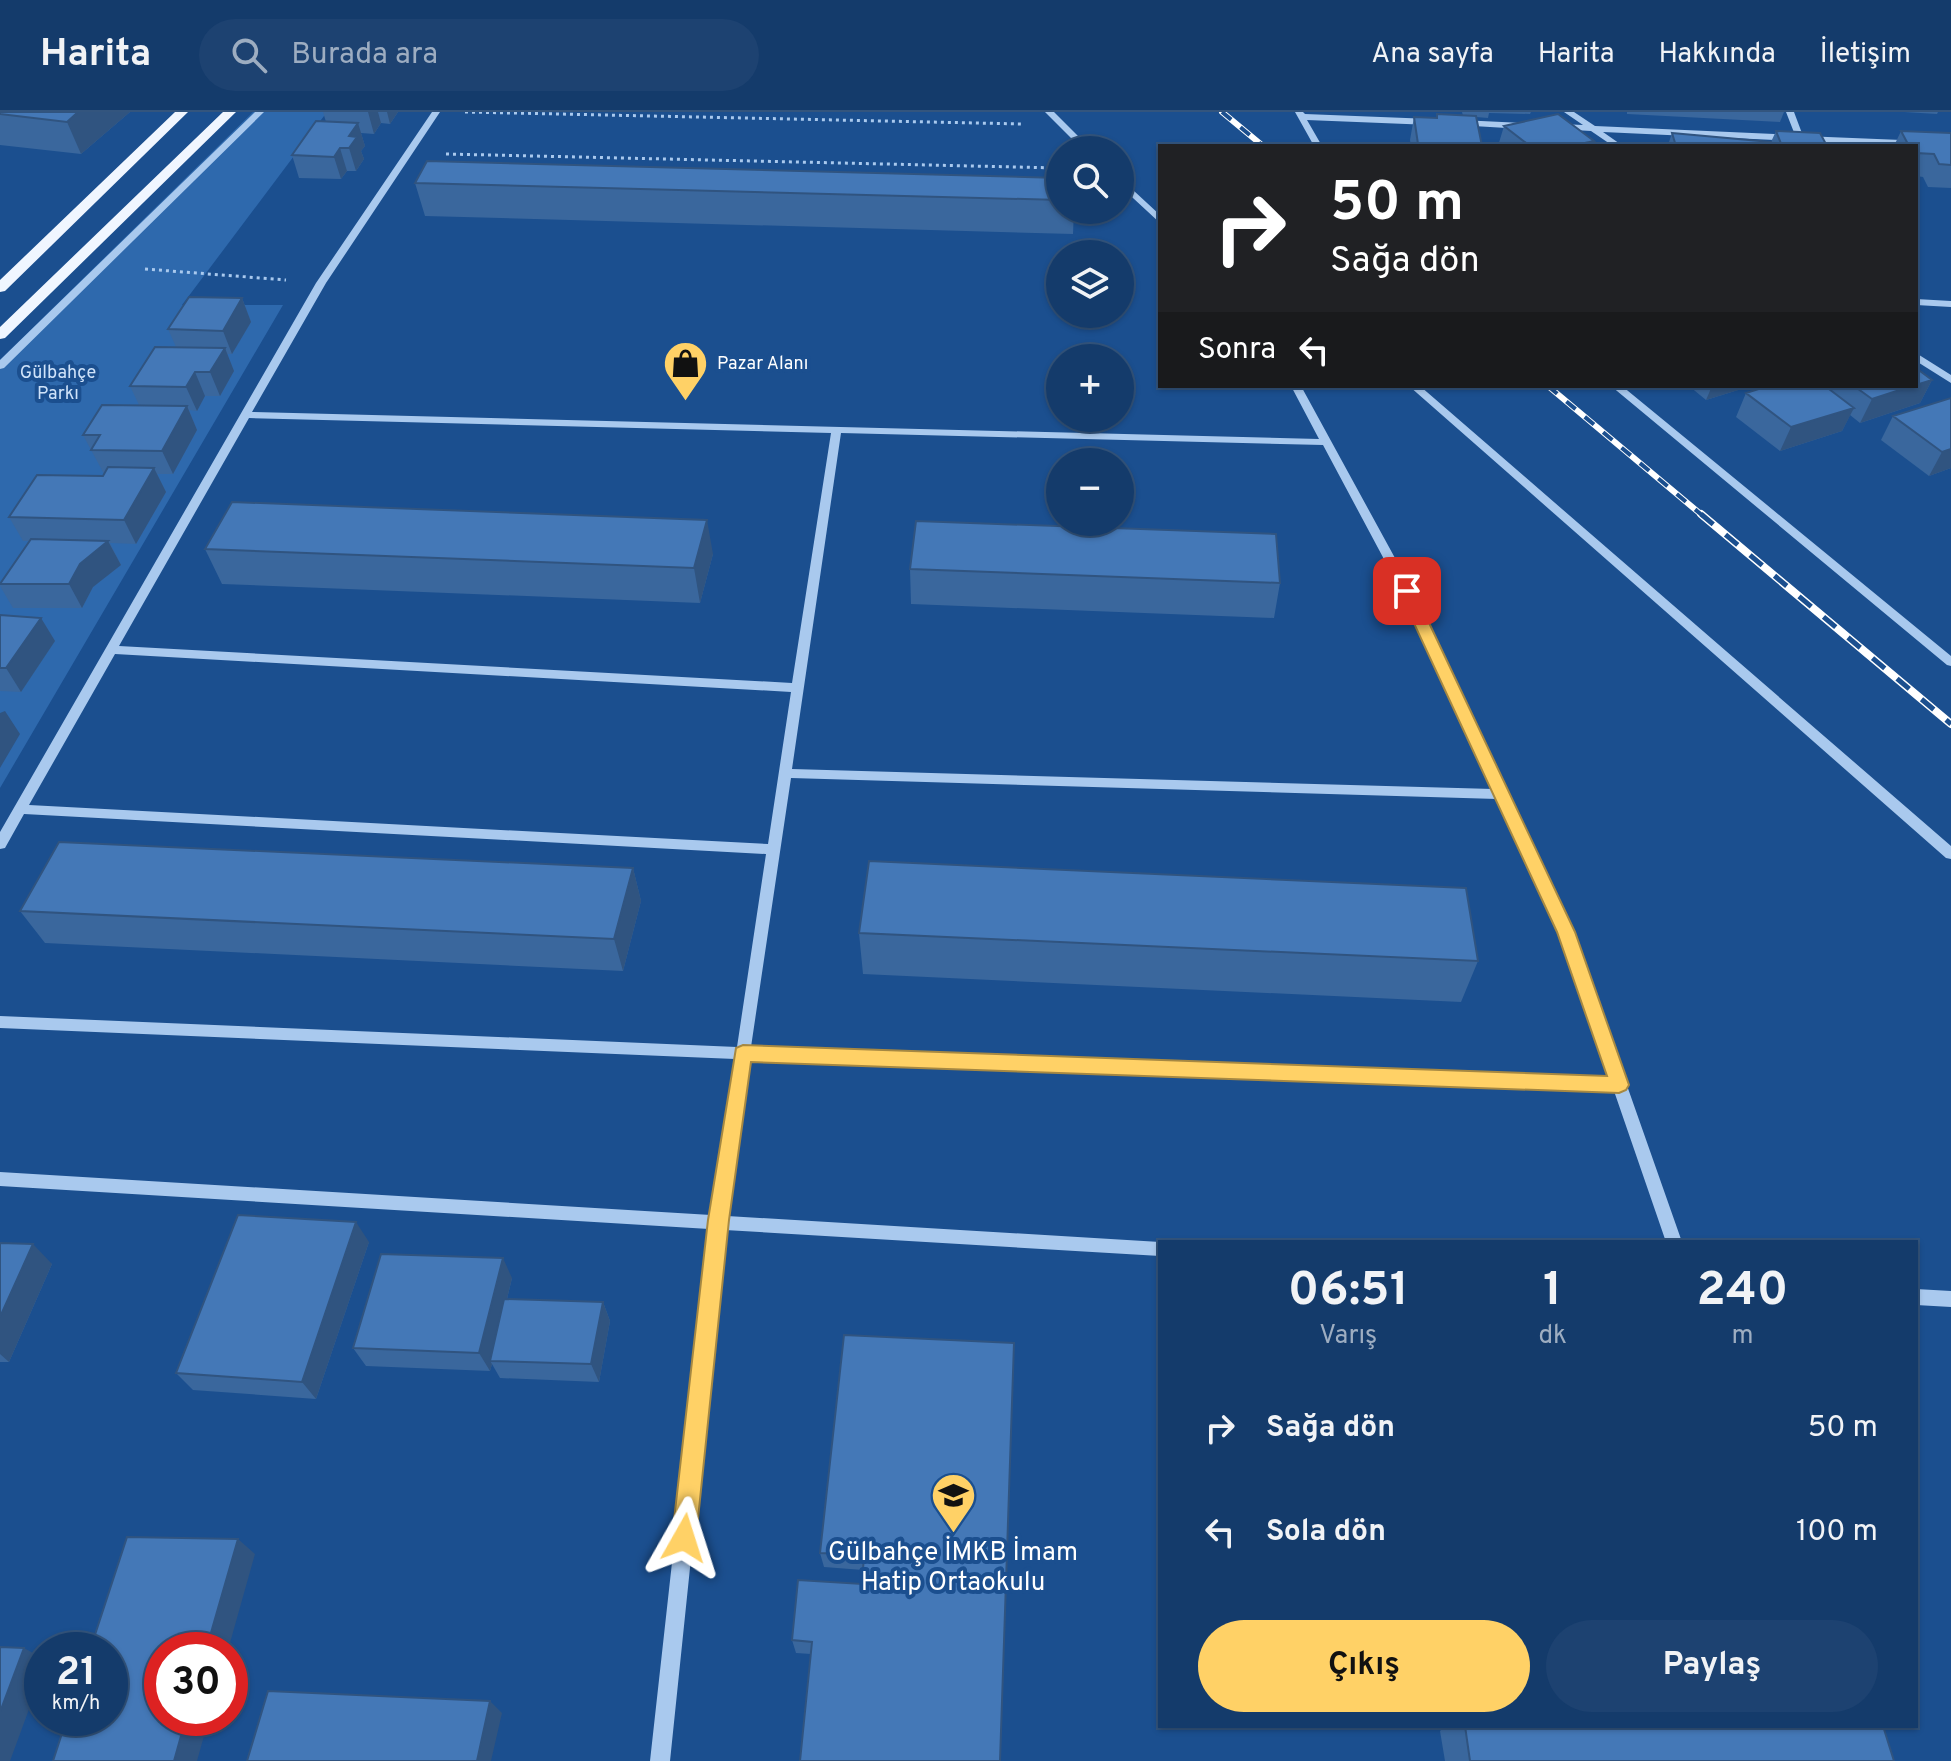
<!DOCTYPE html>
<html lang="tr">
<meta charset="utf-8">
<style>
body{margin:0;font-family:Overpass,sans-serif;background:#1d4271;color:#f1f3f6;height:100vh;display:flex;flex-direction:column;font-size:30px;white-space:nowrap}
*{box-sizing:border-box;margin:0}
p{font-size:26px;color:#9dadc1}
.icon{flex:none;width:44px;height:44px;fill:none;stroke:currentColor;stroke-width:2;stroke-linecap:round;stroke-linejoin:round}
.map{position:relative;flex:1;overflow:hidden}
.drawer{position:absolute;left:1158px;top:1128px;width:760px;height:488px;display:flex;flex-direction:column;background:#143b6b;border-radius:0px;box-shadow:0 2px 6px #0004,0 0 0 2px #33557e}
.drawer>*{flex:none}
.guide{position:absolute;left:1158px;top:32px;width:760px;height:244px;border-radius:0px;box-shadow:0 2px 6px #0004,0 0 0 2px #33557e;background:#202124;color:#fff;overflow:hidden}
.buttons{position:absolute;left:1046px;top:24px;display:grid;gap:16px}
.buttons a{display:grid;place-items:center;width:88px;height:88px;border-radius:50%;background:#143b6b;box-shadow:0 2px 6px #0004,0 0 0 2px #33557e;font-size:40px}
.speed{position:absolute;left:24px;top:1520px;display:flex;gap:16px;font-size:40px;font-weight:700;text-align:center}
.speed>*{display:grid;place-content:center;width:104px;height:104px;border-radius:50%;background:#143b6b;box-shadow:0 2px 6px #0004,0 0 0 2px #33557e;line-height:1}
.speed small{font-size:20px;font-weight:400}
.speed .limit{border:12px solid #d22;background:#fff;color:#111}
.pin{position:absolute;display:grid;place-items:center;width:68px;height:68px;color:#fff;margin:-34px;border-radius:16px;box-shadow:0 4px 12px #0006}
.me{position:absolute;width:88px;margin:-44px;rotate:6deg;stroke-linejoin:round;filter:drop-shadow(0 0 6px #0008)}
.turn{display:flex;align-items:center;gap:28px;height:168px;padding:0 40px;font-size:36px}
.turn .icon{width:104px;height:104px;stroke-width:2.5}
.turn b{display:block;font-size:56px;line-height:68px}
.then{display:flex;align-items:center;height:76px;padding:0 40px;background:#0003;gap:16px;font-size:30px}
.eta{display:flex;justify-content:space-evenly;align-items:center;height:136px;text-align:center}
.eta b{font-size:48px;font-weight:700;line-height:56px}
.button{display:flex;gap:16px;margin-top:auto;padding:16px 40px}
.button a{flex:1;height:92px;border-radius:48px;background:#ffd166;color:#111;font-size:32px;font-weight:700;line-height:92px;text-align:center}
.button a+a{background:#1d4271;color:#f1f3f6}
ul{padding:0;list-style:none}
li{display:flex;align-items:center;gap:24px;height:104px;padding:0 40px}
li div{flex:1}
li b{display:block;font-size:30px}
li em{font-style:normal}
header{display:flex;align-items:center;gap:48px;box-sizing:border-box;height:112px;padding:0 40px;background:#143b6b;border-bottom:2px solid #33557e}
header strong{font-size:38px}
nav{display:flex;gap:44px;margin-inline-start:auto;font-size:28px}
.search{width:560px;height:72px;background:#1d4271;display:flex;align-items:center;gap:20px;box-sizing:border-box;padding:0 28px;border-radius:44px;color:#9dadc1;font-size:30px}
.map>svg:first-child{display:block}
</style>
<header>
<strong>Harita</strong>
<div class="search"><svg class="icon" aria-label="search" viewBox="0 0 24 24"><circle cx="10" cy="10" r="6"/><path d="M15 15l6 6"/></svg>Burada ara</div>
<nav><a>Ana sayfa</a><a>Harita</a><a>Hakkında</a><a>İletişim</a></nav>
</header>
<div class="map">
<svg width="1951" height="1649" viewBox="0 0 1951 1649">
<rect width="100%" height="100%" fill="#1b4f8f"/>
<!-- green -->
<path fill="#2e69ad" d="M253,0h74l-145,193h101l-283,483v-428z"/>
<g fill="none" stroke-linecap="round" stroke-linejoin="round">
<!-- path -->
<path stroke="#a9c9ee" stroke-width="3" stroke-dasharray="3 4" stroke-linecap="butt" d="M465,0l558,12
M446,42l614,14
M145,157l141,11"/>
<!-- minor -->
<path fill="#a9c9ee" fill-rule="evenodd" d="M255,0h9l-260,256 -4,1v-9z
M432,0h8l-114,171 -74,129 1067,27 -28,-53h10l112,205 160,341 109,310h-16l-52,-151 -865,-32 -22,157 433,26v14l-435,-26 -55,531h-20l59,-532 -709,-43v-14l711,43 24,-156 -735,-31v-12l737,31 29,-193 -742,-40 -19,34 -5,1v-17l316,-549zM249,306l582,15 -39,250 -673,-37zM841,321l482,12 78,146 92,198 -701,-20zM115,542l676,38 -23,152 -739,-39zM791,666l706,21 62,133 50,146 -858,-31z
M1045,0h9l38,38h-9z
M1295,0h8l2,2 126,5 4,3 -4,3 -124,-5 15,26h-8z
M1564,0h10l21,14 200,9 -9,-23h8l9,24 148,6v6l-348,-16 20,14h-10l-22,-15 -34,-2v-4l3,-1 23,1z
M1460,8l63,3 4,3 -4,3 -66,-4v-4z
M1120,66l40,37v8l-40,-37z
M1916,187l35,2v6l-35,-2z
M1916,241l35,22v8l-35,-22z
M1409,274h11l531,460v13l-5,-1z
M1611,274h11l329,270v10l-4,-1z
M1916,1177l35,2v16l-35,-2z"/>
<!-- major -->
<path fill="#f0f6ff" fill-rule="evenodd" d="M175,0h13l-183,179 -5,1v-12z
M223,0h13l-231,226 -5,1v-12z"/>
<defs>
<path id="rail-far1" d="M1222,0l41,34
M1548,274l155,130"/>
<path id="rail" d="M1701,402l250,210"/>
</defs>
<!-- rail-far1 casing -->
<use href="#rail-far1" stroke="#fff" stroke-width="6"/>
<!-- rail casing -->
<use href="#rail" stroke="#fff" stroke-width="8"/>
<!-- rail-far1 -->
<use href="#rail-far1" stroke="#1b4f8f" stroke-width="4" stroke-dasharray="12" stroke-linecap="butt"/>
<!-- rail -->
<use href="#rail" stroke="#1b4f8f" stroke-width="5" stroke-dasharray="16" stroke-linecap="butt"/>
</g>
<!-- wall -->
<path fill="#3a679d" d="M0,0h130l-49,42 -81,-9z
M323,0h75l-8,12 -9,-1 -7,11 -13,-1 4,13 -4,5 3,8 -8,12h-9l-6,8 -42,-1 -7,-23 34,-33z
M1462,0h69l-1,2 -41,-1 -1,5 -12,-1 6,29h-71l-1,-6 4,-23 22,1 1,-4 26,2z
M1627,0h157l-4,10 -153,-8z
M1904,0h34l-1,2z
M1504,14l90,15 -2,5h-94z
M1776,19l51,15h-159v-1l4,-12 99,9z
M1901,19l50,2v55l-23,-1 -5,-10 -7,-1v-30h-22z
M1060,66v32h14l-1,24 -648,-18 -10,-33z
M242,186l9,24 -19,32h-5l7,17 -14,25h-15l-8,15 -8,-1 8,20 -24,44h-16l9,18 -30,52 -26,-1 11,22 -28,22 -11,21h-69l-13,-22v-3l29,-42h-6l-14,-24 94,-41 1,-2 -21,-39 56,-30 -9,-19 46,-39 -8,-18z
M1932,268l-12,23 -60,20 -10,-8 -8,16 -62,20 -44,-34 10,-24 22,-7h148z
M1689,274h62l-45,14z
M1951,286v70l-22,8 -48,-36 12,-24z
M205,437l508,5 -13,49 -478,-19z
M910,457l370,14 -6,35 -363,-14z
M0,503l41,3 14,23 -34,51 -21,-1z
M633,756l8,33 -18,70 -578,-28 -25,-32z
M859,821l619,28 -17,41 -598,-28z
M369,1130l-53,157 -123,-9 -17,-17z
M0,1131l52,21 -43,98h-9z
M512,1166l-5,21 96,3 7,19 -11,61 -99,-4 -8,-14 -2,7 -124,-5 -13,-18z
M844,1223l156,426 -189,-107 -15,-1 -4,-13 70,-56 1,-14 -39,-3 -4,-14z
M1445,1614h438l11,35h-449l-5,-30z"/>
<!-- shaded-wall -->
<path fill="#305480" d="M78,0h52l-49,42 -14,-32z
M368,0h10l3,11 -7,11z
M387,0h11l-8,12z
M358,11l7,23 -4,5 3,8 -8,12 -7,-23v-12z
M1594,29l-2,5h-21z
M340,36l7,23 -6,8 -7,-22z
M242,186l9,24 -19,32 -9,-23z
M225,236l9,23 -14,25 -10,-24z
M195,260l10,24 -8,15 -11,-24z
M1932,268l-12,23 -60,20 12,-24 40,-13h4v-1z
M1712,274h39l-45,14z
M187,294l10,24 -24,44 -11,-23z
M1854,296l-12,23 -62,20 11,-24z
M1951,337v19l-22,8 13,-24z
M154,356l12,24 -30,52 -12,-24z
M707,408l6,34 -13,49 -6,-35z
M108,429l13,24 -28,22 -11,21 -13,-24 11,-20z
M41,506l14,23 -34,51 -15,-24z
M5,599l15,23 -20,34v-55z
M633,756l8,33 -18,70 -9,-32z
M356,1110l13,20 -53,157 -14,-17z
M33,1132l19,20 -43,98 -9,-8v-37z
M503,1146l9,20 -20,83h-2l2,3 -2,7 -11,-18z
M603,1190l7,19 -11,61 -8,-18z
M238,1427l17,15 -27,96h-22z
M24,1536l18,10v16l-32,87h-10v-49z
M490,1589l12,12 -11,48h-14z
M186,1606h23l-12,43h-23z"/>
<!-- building -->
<path fill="#4478b7" stroke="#305480" stroke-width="2" d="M0,0h78l-11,10 -67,-8z
M1437,2l39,2 6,30h-48l-16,-2 -4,-27 23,1z
M1558,2l36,27 -23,5h-41l-26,-20z
M316,9l42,2 -9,13 8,1 -8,11h-9l-6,9 -42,-2z
M1776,19l44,2 7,13h-45z
M1901,19l50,2v32l-12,-1 -5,-10 -18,-1v-7h-7z
M1672,21l99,9 2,4h-97z
M427,49l633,17v22l-645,-17z
M189,185l53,1 -19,33 -55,-2z
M155,235l70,1 -15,24h-15l-9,15 -56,-1z
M1916,256l16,12 -16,5z
M1768,274h57l29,22 -63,19 -45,-34z
M1854,274h58l-40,13z
M1951,286v51l-9,3 -49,-36z
M102,293l85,1 -25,45 -71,-1 9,-15h-17z
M108,355l46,1 -30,52 -115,-3 28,-42 66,1z
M232,390l475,18 -13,48 -489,-19z
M916,409l360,13 4,49 -370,-14z
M31,427l77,2 -28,23 -11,20h-69z
M0,503l41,3 -35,50h-6z
M59,730l574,26 -19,71 -594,-28z
M869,749l597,27 12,73 -619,-28z
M238,1103l118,7 -54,160 -126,-9z
M0,1131l33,1 -33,73z
M381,1142l122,4 -24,95 -126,-5z
M504,1187l99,3 -12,62 -101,-3z
M844,1223l170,8 -14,418h-200l12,-119 -20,-2 6,-60 64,4 2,-29 -44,-2z
M127,1425l111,2 -32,111h-44v68h24l-12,43h-121l14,-43h43v-68h-20z
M0,1535l24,1 -24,64z
M268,1579l222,10 -13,60h-230z
M1465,1614h418l11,35h-424z"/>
<!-- route -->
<path fill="#ffd166" stroke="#a68842" stroke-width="2" d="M1407,474l7,5 161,341 54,153 -3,5 -7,3 -868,-31 -22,158 -33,318 -4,9 -8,3 -8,-3 -4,-9 36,-318 28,-172 7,-3 864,31 -50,-144 -158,-341z"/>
<!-- icons -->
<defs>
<symbol id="shop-pin" viewBox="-11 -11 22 30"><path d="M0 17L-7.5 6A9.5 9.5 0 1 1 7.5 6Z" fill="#ffd166" stroke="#1b4f8f"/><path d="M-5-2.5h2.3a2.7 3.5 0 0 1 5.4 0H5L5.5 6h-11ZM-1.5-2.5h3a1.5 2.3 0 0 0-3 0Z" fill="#111"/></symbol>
<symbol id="school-pin" viewBox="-11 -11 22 30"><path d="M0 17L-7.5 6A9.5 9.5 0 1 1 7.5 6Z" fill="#ffd166" stroke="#1b4f8f"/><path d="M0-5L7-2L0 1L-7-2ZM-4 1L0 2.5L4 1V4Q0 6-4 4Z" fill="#111"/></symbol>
</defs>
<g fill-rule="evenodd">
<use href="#shop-pin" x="660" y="226" width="51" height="69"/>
<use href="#school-pin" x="928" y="1358" width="51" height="69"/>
</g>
<g text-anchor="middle" stroke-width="8" stroke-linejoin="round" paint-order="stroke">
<!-- far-poi labels -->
<g font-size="18" fill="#fff" stroke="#1b4f8f" text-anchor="start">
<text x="717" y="257">Pazar Alanı</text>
</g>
<!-- far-park labels -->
<g font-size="18" fill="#cfe3fa" stroke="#1b4f8f">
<text x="58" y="266">Gülbahçe<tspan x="58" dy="21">Parkı</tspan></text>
</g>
<!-- near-poi labels -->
<g font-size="26" fill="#fff" stroke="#1b4f8f">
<text x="953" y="1448">Gülbahçe İMKB İmam<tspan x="953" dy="30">Hatip Ortaokulu</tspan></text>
</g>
</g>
</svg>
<div class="buttons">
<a><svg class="icon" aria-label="search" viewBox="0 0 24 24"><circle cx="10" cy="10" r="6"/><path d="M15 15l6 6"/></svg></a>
<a><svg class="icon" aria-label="layers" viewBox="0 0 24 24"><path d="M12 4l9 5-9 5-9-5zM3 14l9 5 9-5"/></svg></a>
<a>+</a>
<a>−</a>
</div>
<div class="speed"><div>21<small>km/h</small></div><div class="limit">30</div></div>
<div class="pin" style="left:1407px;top:479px;background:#d93025"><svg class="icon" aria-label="arrive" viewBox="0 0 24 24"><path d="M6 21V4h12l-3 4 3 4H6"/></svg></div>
<svg class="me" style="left:684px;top:1426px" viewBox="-20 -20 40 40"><path d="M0-17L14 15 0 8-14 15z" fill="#ffd166" stroke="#fff" stroke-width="4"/></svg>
<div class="guide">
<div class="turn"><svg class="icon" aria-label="right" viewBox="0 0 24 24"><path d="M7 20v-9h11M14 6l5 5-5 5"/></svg><div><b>50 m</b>Sağa dön</div></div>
<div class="then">Sonra<svg class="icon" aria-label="left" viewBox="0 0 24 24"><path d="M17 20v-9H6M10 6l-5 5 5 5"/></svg></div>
</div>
<section class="drawer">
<div class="eta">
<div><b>06:51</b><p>Varış</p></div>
<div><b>1</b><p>dk</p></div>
<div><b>240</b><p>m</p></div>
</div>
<ul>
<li><svg class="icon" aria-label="right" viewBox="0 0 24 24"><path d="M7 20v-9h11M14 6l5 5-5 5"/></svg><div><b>Sağa dön</b></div><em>50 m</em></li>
<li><svg class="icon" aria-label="left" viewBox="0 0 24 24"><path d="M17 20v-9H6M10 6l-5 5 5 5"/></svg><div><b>Sola dön</b></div><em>100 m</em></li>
</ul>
<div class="button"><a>Çıkış</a><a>Paylaş</a></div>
</section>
</div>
